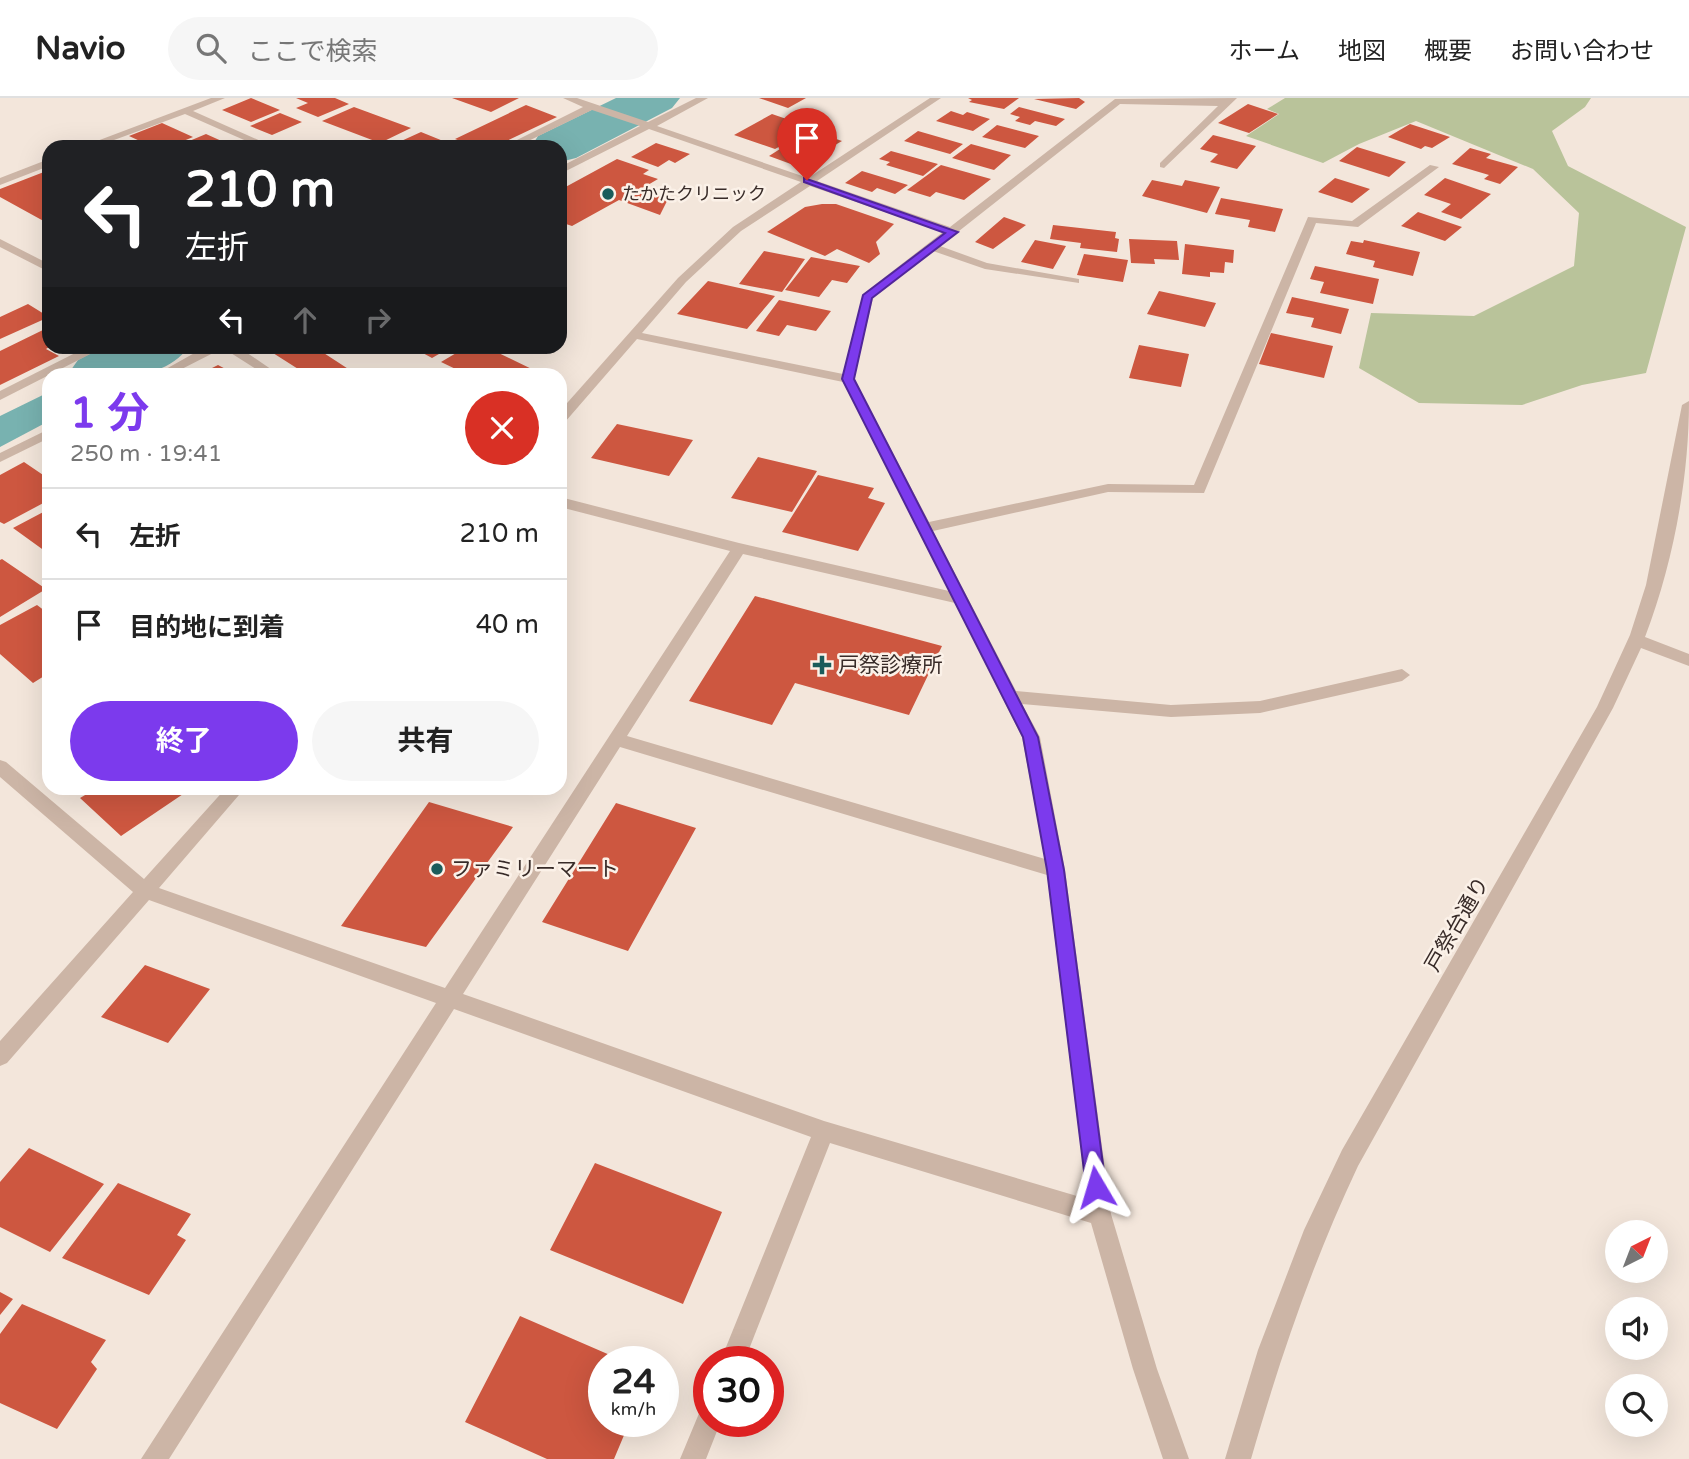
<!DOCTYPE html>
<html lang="ja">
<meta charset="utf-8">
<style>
body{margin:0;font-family:"Varela Round","Noto Sans JP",sans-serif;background:#f6f6f6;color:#222;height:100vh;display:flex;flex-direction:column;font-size:26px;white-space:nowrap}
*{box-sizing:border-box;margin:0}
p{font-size:23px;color:#767676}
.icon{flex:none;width:38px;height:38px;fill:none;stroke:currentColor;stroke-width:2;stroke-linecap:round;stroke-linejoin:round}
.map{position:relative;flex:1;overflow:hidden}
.panel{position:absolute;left:42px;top:270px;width:525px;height:427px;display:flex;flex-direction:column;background:#fff;border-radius:21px;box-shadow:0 7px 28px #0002}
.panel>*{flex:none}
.banner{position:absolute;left:42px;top:42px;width:525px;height:214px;border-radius:21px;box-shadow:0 7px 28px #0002;background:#202124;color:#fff;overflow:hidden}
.needle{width:46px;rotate:42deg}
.buttons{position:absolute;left:1605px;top:1122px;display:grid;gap:14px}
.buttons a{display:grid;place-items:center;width:63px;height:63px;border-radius:50%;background:#fff;box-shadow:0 7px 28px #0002;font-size:35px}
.speed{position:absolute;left:588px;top:1248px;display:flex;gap:14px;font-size:35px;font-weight:700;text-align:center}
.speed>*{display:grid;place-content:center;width:91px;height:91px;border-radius:50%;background:#fff;box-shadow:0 7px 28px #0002;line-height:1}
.speed small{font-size:18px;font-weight:400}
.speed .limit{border:10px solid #d22;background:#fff;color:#111}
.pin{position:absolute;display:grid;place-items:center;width:60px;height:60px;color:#fff;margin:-72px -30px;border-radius:50% 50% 50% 0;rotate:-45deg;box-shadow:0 0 7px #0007}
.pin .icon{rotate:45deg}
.me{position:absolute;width:77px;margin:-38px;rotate:353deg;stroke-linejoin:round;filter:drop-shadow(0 0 5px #0008)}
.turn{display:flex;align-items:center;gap:24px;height:147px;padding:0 28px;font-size:32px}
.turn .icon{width:91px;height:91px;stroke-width:2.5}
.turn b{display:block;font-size:49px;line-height:60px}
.lanes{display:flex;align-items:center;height:66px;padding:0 28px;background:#0003;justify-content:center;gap:35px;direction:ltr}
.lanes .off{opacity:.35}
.round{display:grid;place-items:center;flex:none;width:74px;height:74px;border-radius:37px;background:#f6f6f6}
.headline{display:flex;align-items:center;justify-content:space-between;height:119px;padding:0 28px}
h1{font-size:42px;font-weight:700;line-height:52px;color:#7c3aed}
.primary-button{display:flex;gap:14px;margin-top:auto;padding:14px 28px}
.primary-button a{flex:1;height:80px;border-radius:42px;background:#7c3aed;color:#fff;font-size:28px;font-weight:700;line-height:80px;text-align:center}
.primary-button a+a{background:#f6f6f6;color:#222}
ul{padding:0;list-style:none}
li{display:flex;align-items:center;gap:21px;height:91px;padding:0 28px;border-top:2px solid #e0e0e0}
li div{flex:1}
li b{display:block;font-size:26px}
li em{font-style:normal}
header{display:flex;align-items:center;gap:42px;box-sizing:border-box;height:98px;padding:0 35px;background:#fff;border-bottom:2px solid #e0e0e0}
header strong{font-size:33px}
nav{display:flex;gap:38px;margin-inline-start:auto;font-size:24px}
.search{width:490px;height:63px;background:#f6f6f6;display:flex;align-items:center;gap:18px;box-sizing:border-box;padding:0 24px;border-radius:38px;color:#767676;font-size:26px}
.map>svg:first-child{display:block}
</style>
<header>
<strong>Navio</strong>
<div class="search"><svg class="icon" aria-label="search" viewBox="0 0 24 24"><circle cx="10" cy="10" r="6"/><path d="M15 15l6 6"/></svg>ここで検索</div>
<nav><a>ホーム</a><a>地図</a><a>概要</a><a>お問い合わせ</a></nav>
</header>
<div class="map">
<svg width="1689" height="1361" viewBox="0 0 1689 1361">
<rect width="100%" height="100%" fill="#f3e6db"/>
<!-- green -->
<path fill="#b9c39a" d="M1285,0h306l-6,9 -33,24 16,35 118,61 -40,146 -64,12 -60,20 -103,-2 -60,-35 12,-55 103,3 100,-50 5,-53 -46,-44 -117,-48 -57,23 -36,19 -77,-27 33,-22 -12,-5z"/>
<!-- water -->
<path fill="#78b2b0" d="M637,0h42l-33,17 -26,-9z
M593,21l26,10 -59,30v-12h-23z
M140,249l26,15 -26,12h-56z
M49,294v29l-49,26v-31z"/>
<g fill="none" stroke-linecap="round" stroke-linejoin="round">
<!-- river -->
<path fill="#78b2b0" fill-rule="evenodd" d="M616,0h64l-8,10 -96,50 -16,4v-15h-29l7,-11z
M105,248h84c-27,39 -79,28 -121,28l10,-14z"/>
</g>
<!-- building -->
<path fill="#cd5740" d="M251,0l29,12 -29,12 -29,-12z
M296,0h39l14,6 -31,13 -22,-9 12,-5z
M452,0h67l-28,14z
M759,0h47l-18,10z
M968,0h51l-15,11 -35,-7 3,-2z
M1079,0l6,4 -9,7 -42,-10z
M1248,6l30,10 -29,19 -31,-10z
M526,7l31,12 -63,30h-18l-21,-8z
M354,9l57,21 -31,15 -58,-22z
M1019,9l46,12 -9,7 -21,-5 -5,4 -15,-4 5,-4 -10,-3z
M951,13l12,4 4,-3 23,7 -17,12 -37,-10z
M280,15l22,9 -30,13 -22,-9z
M772,16l26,9 -14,8 15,5 -24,13 -41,-14z
M162,25l31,14 -24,10h-16l-24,-11z
M1410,26l40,13 -18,11 -7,-2 -4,3 -33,-12z
M997,27l42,11 -14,12 -43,-11z
M918,33l45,13 -13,10 -46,-13z
M421,34l37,15h-70z
M819,35l23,8 -19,11 -28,-9z
M206,36l29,13h-60z
M1213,37l43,11 -19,23 -27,-7 8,-8 -18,-5z
M656,45l34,11 -15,9 -6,-3 -11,7 -27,-10z
M971,46l40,11 -17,15 -42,-12z
M796,49l23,8 -20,12 -30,-11 11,-7 7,3z
M1357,49l49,15 -17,15 -50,-16z
M1470,50l21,6 -5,4 32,9 -18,17 -16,-5 5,-4 -37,-11z
M891,53l47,13 -15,12 -37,-11 4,-3 -11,-3z
M617,61l32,11 -6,4 15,5 -17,10 27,10 -8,16 -41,-15 -47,26 -12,-4v-32z
M941,67l50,14 -27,21 -28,-8 -6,5 -23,-7z
M49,72v54l-49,-27v-8z
M862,73l46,14 -13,9 -18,-6 -5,4 -27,-9z
M1335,80l35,11 -18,14 -34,-11z
M1445,80l46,16 -30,25 -20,-7 10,-8 -27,-9z
M1152,82l30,6 3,-6 35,7 -13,26 -65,-17z
M1221,100l62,11 -8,23 -27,-5 2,-7 -35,-6z
M822,106h14l58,20 -18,18 4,12 -11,9 -32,-14 -12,7 -58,-24 38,-25z
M1418,114l44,15 -17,14 -44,-15z
M1004,119l22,8 -33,24 -18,-7z
M1053,127l63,7 -1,6 4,1 -2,13 -37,-4 1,-5 -31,-4z
M1129,141l48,2 2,19 -25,-1 1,5 -24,-1z
M1035,142l31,6 -13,23 -32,-7z
M1364,142l56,12 -7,24 -40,-9 2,-6 -29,-7 5,-13 12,2z
M1185,146l49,6 -1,13 -8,-1 -1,11 -14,-1v5l-28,-3z
M764,153l41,8 -23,33 -43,-8z
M1084,156l44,6 -5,22 -46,-7z
M811,159l49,9 -13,17 -15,-3 -13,17 -34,-7z
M1315,168l64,13 -6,25 -53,-11 4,-11 -14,-3z
M708,183l67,15 -28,33 -70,-15z
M1159,193l57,12 -11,24 -58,-13z
M1292,199l57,12 -8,25 -30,-7 3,-9 -28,-5z
M779,202l52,11 -15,20 -29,-6 -8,11 -23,-5z
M28,206l21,13 -49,22v-22z
M47,230l2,19 -3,2 13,7 -59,29v-34z
M1271,235l62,13 -9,32 -65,-14z
M1139,247l50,9 -8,33 -52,-9z
M262,248h51l43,28h-50z
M410,248h43l-21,12z
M468,248h16l58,28h-76l-25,-12z
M218,267l17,9h-35z
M617,326l76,16 -24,36 -78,-18z
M758,359l59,14 -25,41 -61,-14z
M24,364l25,17v21l-45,24 -4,-2v-47z
M818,377l56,13 -6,10 17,5 -27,48 -76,-19z
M49,411v45l-36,-26z
M2,461l44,30 -46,28v-57z
M755,498l187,50 -33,69 -114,-32 -23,42 -83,-24z
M37,507l12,9v59l-16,10 -33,-29v-29z
M97,690h95l-71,48 -41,-38z
M429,704l84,25 -87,120 -85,-21z
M616,705l80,25 -68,123 -86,-29z
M145,867l65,24 -42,54 -67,-26z
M29,1050l75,36 -54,68 -50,-25v-45z
M595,1065l127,49 -39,92 -133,-54z
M118,1085l73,31 -14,21 9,5 -37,55 -87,-37z
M0,1194l13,7 -13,16z
M22,1206l84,36 -15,22 6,7 -40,60 -57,-26v-69z
M520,1218l106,46h-22v59h26l-16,38h-67l-82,-37z"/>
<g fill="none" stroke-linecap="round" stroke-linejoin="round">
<!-- minor -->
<path fill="#ccb5a6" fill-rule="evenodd" d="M211,0h14l-32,13 81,36h-14l-75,-33 -90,33h-14z
M563,0h14l71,24 48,-24h12l-51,28 151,52 122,-80h11l-124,83 133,46 165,-128 122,-1 -73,70 -4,-1v-4l58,-57 -98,-2 -180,142 47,17 92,16v4l-94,-14 -52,-18 -60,47 -19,81 75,143 179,-38 86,1 114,-268 44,4 78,-56 9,2 -81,60 -42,-4 -112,270 -96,-1 -175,39 83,160 155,14 89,-4 142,-32 8,6 -8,6 -142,32 -89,4 -149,-13 18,33 25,133 46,344 46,155 32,90h-26l-30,-90 -42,-146 -261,-80 -86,219h-24l91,-225 -357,-128 -285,450h-28l295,-456 -287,-103 -142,163 -7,3v-25l133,-149 -133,-115v-17l6,2 138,117 82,-91h19l-86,100 286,100 285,-437 -170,-44v-10l179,46 210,48 -106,-209 -206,-43 -72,83 -5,1v-12l118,-133 55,-51 68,-45 -152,-53 -89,45v-7l80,-41 -48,-16 -76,37h-13l80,-40zM810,88l133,46 -80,62 -20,80 -201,-41 44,-51 55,-51zM743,456l212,49 67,134 23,122 -418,-123zM620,649l427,128 40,324 -263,-78 -361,-127z
M49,61v7l-49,19v-7z
M0,141l49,25v8l-49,-25z
M89,248h17l-106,54v-9z
M207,248h30l41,28h-14l-41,-26 -51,26h-15z
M1689,303c0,78 -16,163 -44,236l44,17v12l-48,-18 -28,60 -255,458c-46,98 -77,189 -107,293h-26l33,-109 46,-120 38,-80 255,-443 33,-72 16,-50 36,-180z
M49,331v9l-49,24v-9z
M709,1310v13h12l-15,38h-26l20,-48z"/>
</g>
<!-- route -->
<path fill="#7c3aed" stroke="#51269a" stroke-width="2" d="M804,80l154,54 -86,66 -18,81 184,358 26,133 42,317 -3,7 -7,3 -7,-3 -3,-7 -39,-317 -24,-133 -181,-358 21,-84 82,-62 -141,-51z"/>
<!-- markers -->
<g fill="#1a5c5b" stroke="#fbf1e8" stroke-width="2.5">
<circle cx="608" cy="96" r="7"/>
<path d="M818.5 556.5h7v7h7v7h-7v7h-7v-7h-7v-7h7z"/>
<circle cx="437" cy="771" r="7"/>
</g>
<g text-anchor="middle" stroke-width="5" stroke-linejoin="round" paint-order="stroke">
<!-- far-poi labels -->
<g font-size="18" fill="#382b28" stroke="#fbf1e8" text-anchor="start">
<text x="622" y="102">たかたクリニック</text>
</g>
<!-- poi labels -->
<g font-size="21" fill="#382b28" stroke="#fbf1e8" text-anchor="start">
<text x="838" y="574">戸祭診療所</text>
<text x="451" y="778">ファミリーマート</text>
</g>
<!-- street labels -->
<g font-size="21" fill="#382b28" stroke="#fbf1e8">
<text transform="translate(1457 826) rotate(-60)" y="7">戸祭台通り</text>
</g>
</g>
</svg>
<div class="buttons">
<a><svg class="needle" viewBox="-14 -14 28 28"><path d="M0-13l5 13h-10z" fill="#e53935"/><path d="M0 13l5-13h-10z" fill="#767676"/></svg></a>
<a><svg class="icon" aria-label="sound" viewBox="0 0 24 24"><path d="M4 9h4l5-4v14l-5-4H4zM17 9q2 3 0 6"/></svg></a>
<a><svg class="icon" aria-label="search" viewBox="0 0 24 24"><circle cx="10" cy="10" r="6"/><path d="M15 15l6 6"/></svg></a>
</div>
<div class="speed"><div>24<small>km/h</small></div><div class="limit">30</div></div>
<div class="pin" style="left:807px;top:82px;background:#d93025"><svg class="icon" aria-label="arrive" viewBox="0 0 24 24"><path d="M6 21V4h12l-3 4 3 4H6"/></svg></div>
<svg class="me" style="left:1096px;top:1089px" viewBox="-20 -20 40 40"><path d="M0-17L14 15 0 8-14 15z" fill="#7c3aed" stroke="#fff" stroke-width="4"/></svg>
<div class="banner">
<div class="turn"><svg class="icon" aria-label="left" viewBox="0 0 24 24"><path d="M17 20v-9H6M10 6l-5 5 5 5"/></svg><div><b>210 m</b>左折</div></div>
<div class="lanes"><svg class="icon" aria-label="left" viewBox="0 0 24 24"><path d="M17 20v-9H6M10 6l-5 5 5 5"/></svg><svg class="icon off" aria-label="ahead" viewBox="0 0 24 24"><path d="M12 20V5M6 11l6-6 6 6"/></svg><svg class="icon off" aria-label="right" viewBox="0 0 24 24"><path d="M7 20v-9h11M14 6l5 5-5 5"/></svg></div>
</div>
<section class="panel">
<div class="headline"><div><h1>1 分</h1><p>250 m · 19:41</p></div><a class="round" style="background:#d93025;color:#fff"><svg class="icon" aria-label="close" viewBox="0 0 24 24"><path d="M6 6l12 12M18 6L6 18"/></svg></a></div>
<ul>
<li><svg class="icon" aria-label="left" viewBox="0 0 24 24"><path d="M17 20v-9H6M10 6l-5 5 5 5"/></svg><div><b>左折</b></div><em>210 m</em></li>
<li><svg class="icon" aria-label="arrive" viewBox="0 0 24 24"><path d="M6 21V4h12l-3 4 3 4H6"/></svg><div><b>目的地に到着</b></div><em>40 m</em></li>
</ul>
<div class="primary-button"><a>終了</a><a>共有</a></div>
</section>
</div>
